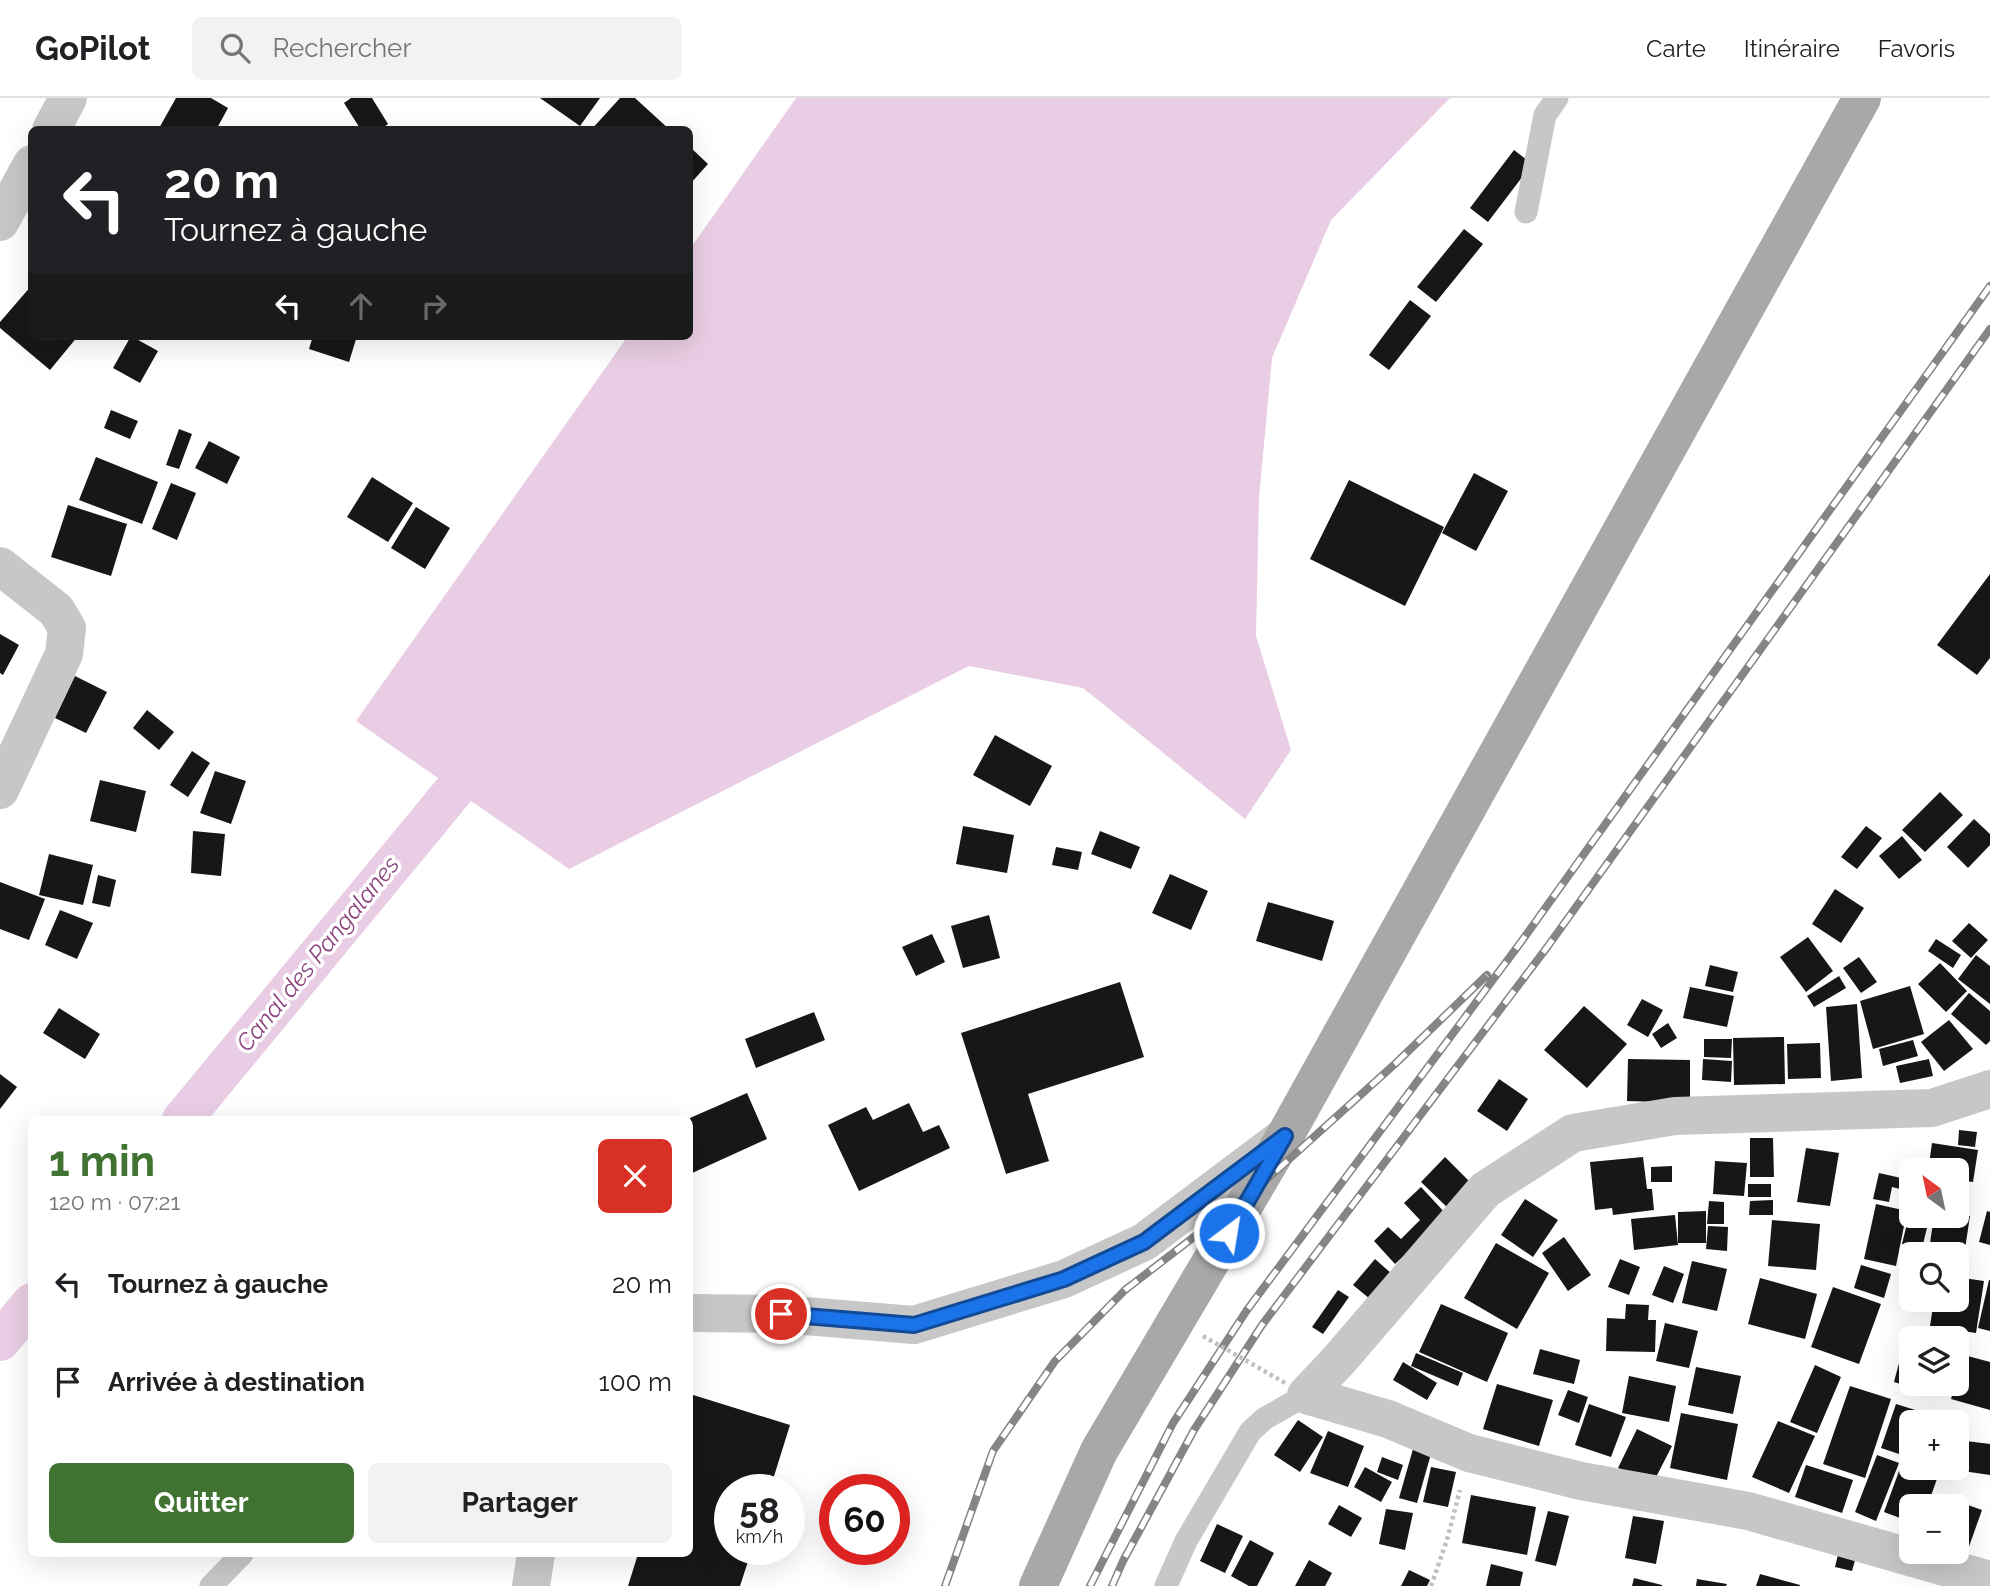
<!DOCTYPE html>
<html lang="fr">
<meta charset="utf-8">
<style>
body{margin:0;font-family:Raleway,sans-serif;background:#f2f2f2;color:#202124;height:100vh;display:flex;flex-direction:column;font-size:26px;white-space:nowrap}
*{box-sizing:border-box;margin:0}
p{font-size:23px;color:#757577}
.icon{flex:none;width:38px;height:38px;fill:none;stroke:currentColor;stroke-width:2;stroke-linecap:round;stroke-linejoin:round}
.map{position:relative;flex:1;overflow:hidden}
.drawer{position:absolute;left:28px;top:1018px;width:665px;height:441px;display:flex;flex-direction:column;background:#fff;border-radius:10px;box-shadow:0 7px 28px #0002}
.drawer>*{flex:none}
.top-card{position:absolute;left:28px;top:28px;width:665px;height:214px;border-radius:10px;box-shadow:0 7px 28px #0002;background:#202124;color:#fff;overflow:hidden}
.needle{width:46px;rotate:327deg}
.buttons{position:absolute;left:1899px;top:1060px;display:grid;gap:14px}
.buttons a{display:grid;place-items:center;width:70px;height:70px;border-radius:10px;background:#fff;box-shadow:0 7px 28px #0002;font-size:35px}
.speed{position:absolute;left:714px;top:1376px;display:flex;gap:14px;font-size:35px;font-weight:700;text-align:center}
.speed>*{display:grid;place-content:center;width:91px;height:91px;border-radius:50%;background:#fff;box-shadow:0 7px 28px #0002;line-height:1}
.speed small{font-size:18px;font-weight:400}
.speed .limit{border:10px solid #d22;background:#fff;color:#111}
.pin{position:absolute;display:grid;place-items:center;width:60px;height:60px;color:#fff;margin:-30px;border:4px solid #fff;border-radius:50%;box-shadow:0 2px 7px #0007}
.me{position:absolute;width:77px;margin:-38px;rotate:31deg;stroke-linejoin:round;filter:drop-shadow(0 0 5px #0008)}
.turn{display:flex;align-items:center;gap:24px;height:147px;padding:0 21px;font-size:32px}
.turn .icon{width:91px;height:91px;stroke-width:2.5}
.turn b{display:block;font-size:49px;line-height:60px}
.lanes{display:flex;align-items:center;height:66px;padding:0 21px;background:#0003;justify-content:center;gap:35px;direction:ltr}
.lanes .off{opacity:.35}
.round{display:grid;place-items:center;flex:none;width:74px;height:74px;border-radius:10px;background:#f2f2f2}
.headline{display:flex;align-items:center;justify-content:space-between;height:119px;padding:0 21px}
h1{font-size:42px;font-weight:700;line-height:52px;color:#407232}
.primary-button{display:flex;gap:14px;margin-top:auto;padding:14px 21px}
.primary-button a{flex:1;height:80px;border-radius:10px;background:#407232;color:#fff;font-size:28px;font-weight:700;line-height:80px;text-align:center}
.primary-button a+a{background:#f2f2f2;color:#202124}
ul{padding:0;list-style:none}
li{display:flex;align-items:center;gap:21px;height:98px;padding:0 21px}
li div{flex:1}
li b{display:block;font-size:26px}
li em{font-style:normal}
header{display:flex;align-items:center;gap:42px;box-sizing:border-box;height:98px;padding:0 35px;background:#fff;border-bottom:2px solid #e0e0e0}
header strong{font-size:33px}
nav{display:flex;gap:38px;margin-inline-start:auto;font-size:24px}
.search{width:490px;height:63px;background:#f2f2f2;display:flex;align-items:center;gap:18px;box-sizing:border-box;padding:0 24px;border-radius:10px;color:#757577;font-size:26px}
.map>svg:first-child{display:block}
</style>
<header>
<strong>GoPilot</strong>
<div class="search"><svg class="icon" aria-label="search" viewBox="0 0 24 24"><circle cx="10" cy="10" r="6"/><path d="M15 15l6 6"/></svg>Rechercher</div>
<nav><a>Carte</a><a>Itinéraire</a><a>Favoris</a></nav>
</header>
<div class="map">
<svg width="1990" height="1488" viewBox="0 0 1990 1488">
<rect width="100%" height="100%" fill="#fff"/>
<!-- water -->
<path fill="#e9cde4" d="M796,0h654l-119,122 -59,138 -13,140 -3,138 35,114 -46,69 -162,-131 -114,-22 -400,203 -213,-148 272,-385h62v-87z"/>
<g fill="none" stroke-linecap="round" stroke-linejoin="round">
<!-- canal -->
<path stroke="#e9cde4" stroke-width="40" d="M182,1022l273,-331
M0,1243l32,-38"/>
</g>
<!-- building -->
<path fill="#171717" d="M176,0h35l17,10 -12,22h-58z
M351,0h21l16,26 -8,6h-19l-17,-27z
M540,0h60l-20,28z
M620,0h15l35,32h-79z
M690,49l18,17 -18,20z
M1514,52l18,14 -44,58 -18,-14z
M1464,131l19,15 -47,58 -19,-15z
M32,187v51h46l-28,34 -50,-42v-6z
M1410,202l21,16 -42,54 -20,-15z
M131,238l27,15 -18,32 -27,-15z
M313,238h44l-8,26 -40,-13z
M111,312l27,11 -8,18 -26,-11z
M179,331l13,5 -13,35 -13,-4z
M209,343l31,16 -13,27 -32,-16z
M96,359l62,25 -16,42 -63,-24z
M1474,375l34,18 -32,60 -34,-18z
M372,379l41,26 -25,39 -41,-25z
M1349,382l95,47 -39,79 -95,-47z
M171,385l25,10 -19,47 -25,-11z
M68,407l59,19 -16,52 -60,-19z
M416,409l34,21 -25,41 -34,-21z
M1990,476v84l-13,17 -40,-30z
M0,536l19,11 -16,30 -3,-2z
M75,578l32,16 -21,41 -31,-15z
M147,612l27,22 -15,18 -26,-22z
M995,637l57,31 -22,40 -57,-31z
M192,653l18,12 -22,34 -18,-12z
M215,673l31,10 -15,43 -31,-11z
M100,682l46,11 -10,41 -46,-11z
M1940,694l23,23 -38,37 -23,-22z
M1974,721l16,15v11l-22,23 -21,-21z
M963,728l51,9 -7,38 -51,-9z
M1866,728l16,12 -25,31 -16,-12z
M193,733l32,3 -4,42 -30,-3z
M1100,733l40,16 -9,22 -40,-15z
M1902,738l20,24 -23,19 -20,-23z
M1056,749l26,5 -4,18 -26,-5z
M49,756l44,11 -10,40 -44,-10z
M1170,776l38,17 -17,39 -39,-17z
M98,777l18,5 -6,27 -18,-4z
M0,784l45,17 -16,41 -29,-11z
M1835,791l29,19 -23,35 -29,-19z
M1268,804l66,19 -12,40 -66,-20z
M60,812l33,13 -16,36 -32,-14z
M989,817l11,43 -37,10 -12,-42z
M1969,825l19,17 -17,18 -19,-17z
M932,836l13,28 -29,14 -14,-29z
M1808,839l25,34 -27,21 -26,-35z
M1936,841l25,16 -8,13 -25,-17z
M1976,857l14,11v38l-32,-25z
M1859,859l18,25 -16,11 -18,-25z
M1940,865l27,28 -21,21 -28,-28z
M1710,867l28,7 -5,20 -28,-6z
M1839,878l7,12 -32,19 -7,-11z
M1120,884l24,75 -116,37 21,67 -43,13 -45,-141z
M1910,888l14,48 -51,15 -13,-48z
M1690,889l44,9 -7,31 -44,-9z
M1969,895l21,18v30l-4,4 -35,-31z
M1642,901l21,11 -15,27 -21,-12z
M1857,906l5,74 -31,3 -5,-74z
M1584,908l43,38 -40,44 -43,-38z
M59,910l41,26 -15,25 -42,-26z
M814,914l11,28 -69,28 -11,-29z
M1949,922l24,29 -29,22 -23,-29z
M1668,925l9,15 -16,10 -9,-14z
M1784,939l1,47 -51,1 -1,-47z
M1704,941h28l-1,19 -27,-1z
M1913,942l5,16 -35,10 -4,-17z
M1820,945l1,35 -33,1 -1,-35z
M1628,961l62,1v43l-63,-2z
M1703,961l29,2 -1,21 -29,-2z
M1929,961l4,17 -33,7 -4,-17z
M0,976l17,13 -17,22z
M1499,981l29,20 -21,32 -30,-20z
M747,995l20,46 -77,35v-56z
M909,1005l14,29 16,-7 11,23 -91,43 -31,-66 38,-18 7,13z
M1959,1032l18,2 -2,15 -17,-2z
M1750,1040h23l1,39h-24z
M1932,1045l46,7 -5,32 -17,-2v-9h-28z
M1806,1050l33,5 -9,53 -33,-4z
M1445,1059l29,29 -24,24 -29,-28z
M1643,1059l4,32h5l2,21 -41,5 -1,-7 -17,2 -5,-48z
M1715,1063l32,2 -3,33 -31,-2z
M1672,1068v16h-21v-15z
M1879,1075l31,7 -2,11 -16,-4 -3,15 -16,-3z
M1748,1086h23v13h-23z
M1421,1089l26,28 -52,49 -21,-23 14,-14 13,12 19,-19 -16,-17z
M1525,1101l33,21 -25,37 -32,-22z
M1773,1102v15h-24l1,-14z
M1709,1103l15,1v22h-17z
M1876,1106l31,7 -11,55 -32,-7z
M1706,1113v32h-28v-31z
M1910,1113l1,5h19l-8,32 -20,-4z
M1987,1113l3,1v33l-11,-3z
M1956,1116l14,2 -5,33 -35,-6 4,-27h22z
M1675,1117l3,30 -44,5 -3,-31z
M1772,1122l48,4 -4,46 -48,-4z
M1708,1128l20,1 -1,24 -21,-2z
M1564,1139l27,38 -23,16 -26,-38z
M1496,1145l53,30 -32,56 -53,-31z
M1927,1147l30,4 -1,6h-30z
M1375,1161l17,15 -22,25 -17,-14z
M1620,1161l20,8 -11,28 -21,-8z
M1692,1163l35,8 -10,42 -35,-8z
M1861,1167l30,9 -7,24 -30,-10z
M1664,1168l20,8 -11,29 -21,-8z
M1956,1179l28,4 -8,52 -46,-7 4,-26h22z
M1760,1180l57,16 -12,45 -57,-15z
M1989,1182h1v51l-12,-3z
M1833,1189l48,17 -22,60 -48,-17z
M1338,1192l11,7 -26,37 -11,-7z
M1441,1206l67,29 -21,49 -68,-30z
M1626,1206l23,1 -1,15h8l-1,32 -49,-1 1,-33 18,1z
M1665,1225l33,8 -9,37 -33,-7z
M1919,1229l24,6 -2,6h-25z
M1903,1250l8,2v34h11l-1,6 -27,-8z
M1540,1251l40,11 -6,24 -41,-10z
M1416,1255l47,20 -5,13 -47,-20z
M1964,1257l26,7v48l-39,-11z
M1403,1264l34,21 -10,17 -34,-20z
M1815,1267l26,12 -24,56 -27,-11z
M1696,1269l45,9 -8,38 -45,-9z
M1629,1278l47,10 -7,36 -47,-9z
M1497,1286l56,16 -14,46 -56,-17z
M1850,1288l41,13 -26,79 -42,-14z
M1568,1292l20,7 -9,26 -21,-8z
M690,1296l100,31 -20,64h-40v60h22l-12,37h-112l10,-32h52z
M1589,1306l37,13 -15,40 -36,-12z
M1896,1306l42,13 -1,6h-26v35l-30,-10z
M1681,1315l57,11 -11,56 -57,-12z
M1298,1322l25,17 -23,35 -26,-17z
M1778,1323l37,15 -26,57 -37,-16z
M1637,1331l35,17 -20,39 -34,-17z
M1328,1333l36,15 -16,41 -38,-14z
M1958,1342l32,4v31l-34,-5z
M1413,1351l18,5 -14,49 -18,-5z
M1877,1357l22,8 -23,58 -21,-9z
M1382,1359l21,8 -5,15 -21,-8z
M1902,1365l9,5 27,8 -11,31h-16v15l-27,-10z
M1806,1367l47,15 -11,33 -47,-16z
M1365,1369l27,15 -11,20 -27,-15z
M1431,1369l25,5 -8,35 -25,-5z
M1937,1396l45,16 -16,45 -10,-3v-45h-23z
M1471,1397l65,12 -9,48 -65,-12z
M1339,1407l23,13 -11,19 -23,-13z
M1386,1411l27,4 -8,37 -26,-6z
M1548,1413l21,5 -13,50 -21,-5z
M1633,1418l31,5 -8,43 -31,-6z
M1217,1426l26,12 -18,37 -25,-12z
M1250,1442l24,13 -17,33h-8l-18,-10z
M1840,1448l18,4 -6,21 -17,-4z
M1309,1462l23,13 -7,13h-30z
M1491,1466l32,8 -3,14h-34z
M1409,1472l21,10 -3,6h-26z
M1760,1476l40,11v1h-44z
M1634,1480l28,7v1h-30z
M1697,1481l30,5 -1,2h-30z"/>
<g fill="none" stroke-linecap="round" stroke-linejoin="round">
<!-- path -->
<path stroke="#c0c0c0" stroke-width="4.5" stroke-dasharray="3.5 3.5" stroke-linecap="butt" d="M1431,1488l16,-46 13,-50"/>
<!-- service -->
<path stroke="#c7c7c7" stroke-width="23" d="M1526,114l19,-97 12,-17
M211,1488l31,-32
M1166,1488l20,-45 64,-109 14,-13 42,-24"/>
<!-- minor -->
<path stroke="#c7c7c7" stroke-width="38" d="M51,32l17,-32
M0,124l32,-58
M0,468l56,44 11,18 -3,26 -64,136
M1990,991l-58,19 -257,8 -102,17 -88,57 -146,170 -33,35 82,24 81,34 112,28 167,30 242,69
M690,1215l91,1 133,11 150,-46 80,-37 141,-106
M531,1488l5,-32"/>
<!-- primary -->
<path stroke="#a8a8a8" stroke-width="38" d="M1038,1488l61,-135 186,-315 577,-1038"/>
<defs>
<path id="rail" d="M945,1488l48,-135 62,-90 70,-71 130,-100 141,-127 91,-88
M1090,1488l83,-163 74,-113 274,-368 469,-656
M1112,1488l11,-25 71,-131 68,-105 286,-379 442,-617"/>
</defs>
<!-- rail casing -->
<use href="#rail" stroke="#858585" stroke-width="8"/>
<!-- rail -->
<use href="#rail" stroke="#fff" stroke-width="5" stroke-dasharray="16" stroke-linecap="butt"/>
<!-- path-bridge -->
<path stroke="#c0c0c0" stroke-width="4.5" stroke-dasharray="3.5 3.5" stroke-linecap="butt" d="M1203,1238l84,48"/>
</g>
<g fill="none" stroke-linecap="round" stroke-linejoin="round">
<defs>
<path id="route" d="M781,1216l133,11 150,-46 80,-37 141,-106 -56,97"/>
</defs>
<!-- route casing -->
<use href="#route" stroke="#114b97" stroke-width="18"/>
<!-- route -->
<use href="#route" stroke="#1a73e8" stroke-width="12"/>
</g>
<g text-anchor="middle" stroke-width="7" stroke-linejoin="round" paint-order="stroke">
<!-- water labels -->
<g font-size="24" font-style="italic" fill="#8b447d" stroke="#fff">
<text transform="translate(318 856) rotate(-51)" y="8">Canal des Pangalanes</text>
</g>
</g>
</svg>
<div class="buttons">
<a><svg class="needle" viewBox="-14 -14 28 28"><path d="M0-13l5 13h-10z" fill="#e53935"/><path d="M0 13l5-13h-10z" fill="#757577"/></svg></a>
<a><svg class="icon" aria-label="search" viewBox="0 0 24 24"><circle cx="10" cy="10" r="6"/><path d="M15 15l6 6"/></svg></a>
<a><svg class="icon" aria-label="layers" viewBox="0 0 24 24"><path d="M12 4l9 5-9 5-9-5zM3 14l9 5 9-5"/></svg></a>
<a>+</a>
<a>−</a>
</div>
<div class="speed"><div>58<small>km/h</small></div><div class="limit">60</div></div>
<div class="pin" style="left:781px;top:1216px;background:#d93025"><svg class="icon" aria-label="arrive" viewBox="0 0 24 24"><path d="M6 21V4h12l-3 4 3 4H6"/></svg></div>
<svg class="me" style="left:1229px;top:1135px" viewBox="-20 -20 40 40"><circle r="17" fill="#1a73e8" stroke="#fff" stroke-width="3"/><path d="M0-11L8 9 0 5-8 9z" fill="#fff"/></svg>
<div class="top-card">
<div class="turn"><svg class="icon" aria-label="left" viewBox="0 0 24 24"><path d="M17 20v-9H6M10 6l-5 5 5 5"/></svg><div><b>20 m</b>Tournez à gauche</div></div>
<div class="lanes"><svg class="icon" aria-label="left" viewBox="0 0 24 24"><path d="M17 20v-9H6M10 6l-5 5 5 5"/></svg><svg class="icon off" aria-label="ahead" viewBox="0 0 24 24"><path d="M12 20V5M6 11l6-6 6 6"/></svg><svg class="icon off" aria-label="right" viewBox="0 0 24 24"><path d="M7 20v-9h11M14 6l5 5-5 5"/></svg></div>
</div>
<section class="drawer">
<div class="headline"><div><h1>1 min</h1><p>120 m · 07:21</p></div><a class="round" style="background:#d93025;color:#fff"><svg class="icon" aria-label="close" viewBox="0 0 24 24"><path d="M6 6l12 12M18 6L6 18"/></svg></a></div>
<ul>
<li><svg class="icon" aria-label="left" viewBox="0 0 24 24"><path d="M17 20v-9H6M10 6l-5 5 5 5"/></svg><div><b>Tournez à gauche</b></div><em>20 m</em></li>
<li><svg class="icon" aria-label="arrive" viewBox="0 0 24 24"><path d="M6 21V4h12l-3 4 3 4H6"/></svg><div><b>Arrivée à destination</b></div><em>100 m</em></li>
</ul>
<div class="primary-button"><a>Quitter</a><a>Partager</a></div>
</section>
</div>
